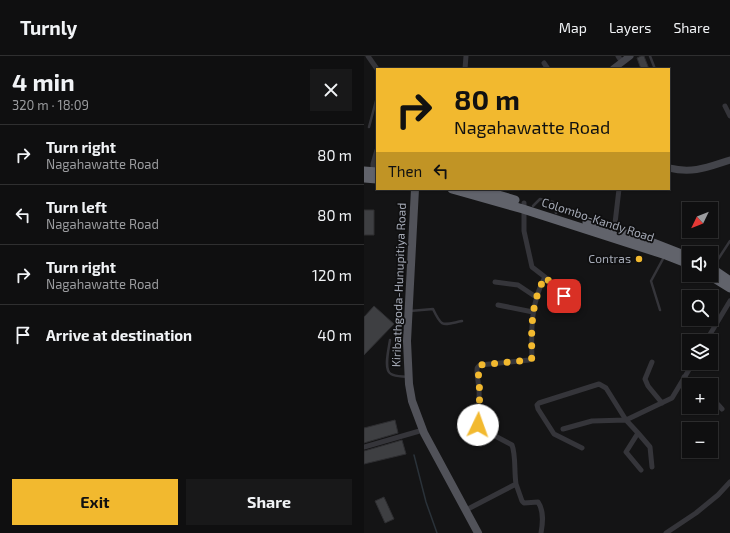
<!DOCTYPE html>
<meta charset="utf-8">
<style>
body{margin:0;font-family:"Exo 2",sans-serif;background:#181819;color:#f1f3f6;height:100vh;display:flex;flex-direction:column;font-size:15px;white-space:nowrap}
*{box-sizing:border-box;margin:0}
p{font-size:13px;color:#9b9c9f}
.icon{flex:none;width:22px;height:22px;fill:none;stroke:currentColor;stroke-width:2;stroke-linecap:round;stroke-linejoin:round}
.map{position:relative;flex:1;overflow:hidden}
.panel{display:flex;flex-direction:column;background:#0f0f10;width:364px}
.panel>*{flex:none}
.top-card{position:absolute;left:12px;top:12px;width:294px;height:122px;border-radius:0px;box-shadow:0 1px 3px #0004,0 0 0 1px #2f2f30;background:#f2b92f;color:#111;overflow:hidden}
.needle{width:26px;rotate:227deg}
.fabs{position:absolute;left:318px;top:146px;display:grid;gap:8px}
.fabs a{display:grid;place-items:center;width:36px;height:36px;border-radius:0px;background:#0f0f10;box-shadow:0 1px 3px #0004,0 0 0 1px #2f2f30;font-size:20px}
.pin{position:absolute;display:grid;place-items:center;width:34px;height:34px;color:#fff;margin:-17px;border-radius:8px;box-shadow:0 2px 6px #0006}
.me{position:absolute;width:44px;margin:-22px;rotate:3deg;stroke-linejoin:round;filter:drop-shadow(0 0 3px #0008)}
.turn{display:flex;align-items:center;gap:14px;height:84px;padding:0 12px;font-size:18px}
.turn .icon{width:52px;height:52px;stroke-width:2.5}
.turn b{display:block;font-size:28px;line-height:34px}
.then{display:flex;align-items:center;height:38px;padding:0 12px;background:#0003;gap:8px;font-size:15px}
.round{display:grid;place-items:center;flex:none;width:42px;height:42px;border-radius:0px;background:#181819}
.summary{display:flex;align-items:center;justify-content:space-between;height:68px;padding:0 12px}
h1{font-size:24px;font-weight:700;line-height:30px}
.button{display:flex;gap:8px;margin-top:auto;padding:8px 12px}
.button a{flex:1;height:46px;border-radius:0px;background:#f2b92f;color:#111;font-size:16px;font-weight:700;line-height:46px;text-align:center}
.button a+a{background:#181819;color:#f1f3f6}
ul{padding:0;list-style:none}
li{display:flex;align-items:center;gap:12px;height:60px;padding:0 12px;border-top:1px solid #2f2f30}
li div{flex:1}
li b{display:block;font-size:15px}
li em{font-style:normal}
header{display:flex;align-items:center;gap:24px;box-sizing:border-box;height:56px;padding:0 20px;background:#0f0f10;border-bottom:1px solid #2f2f30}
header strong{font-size:19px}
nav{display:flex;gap:22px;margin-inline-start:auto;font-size:14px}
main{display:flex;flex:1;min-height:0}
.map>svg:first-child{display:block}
</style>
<header>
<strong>Turnly</strong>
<nav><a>Map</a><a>Layers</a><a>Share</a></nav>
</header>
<main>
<section class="panel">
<div class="summary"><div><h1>4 min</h1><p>320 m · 18:09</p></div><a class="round"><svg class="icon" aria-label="close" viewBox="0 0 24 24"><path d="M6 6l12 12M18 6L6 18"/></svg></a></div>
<ul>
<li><svg class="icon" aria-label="right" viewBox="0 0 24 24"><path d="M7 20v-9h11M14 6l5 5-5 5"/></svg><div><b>Turn right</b><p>Nagahawatte Road</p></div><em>80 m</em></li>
<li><svg class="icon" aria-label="left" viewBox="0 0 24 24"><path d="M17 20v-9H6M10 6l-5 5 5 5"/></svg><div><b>Turn left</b><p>Nagahawatte Road</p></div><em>80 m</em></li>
<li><svg class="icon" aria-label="right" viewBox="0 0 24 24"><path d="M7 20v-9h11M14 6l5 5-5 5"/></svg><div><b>Turn right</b><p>Nagahawatte Road</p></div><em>120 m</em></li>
<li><svg class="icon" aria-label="arrive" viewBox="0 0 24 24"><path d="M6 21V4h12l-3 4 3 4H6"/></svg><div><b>Arrive at destination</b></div><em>40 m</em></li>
</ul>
<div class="button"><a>Exit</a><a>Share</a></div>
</section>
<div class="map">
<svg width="366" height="477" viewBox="0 0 366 477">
<rect width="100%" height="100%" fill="#141415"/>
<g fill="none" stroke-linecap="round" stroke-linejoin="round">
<!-- stream -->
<path stroke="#2a3239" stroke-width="1.5" d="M50,399l12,47 11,31"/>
</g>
<!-- building -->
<path fill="#3e3f42" stroke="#2e2e31" d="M277,0h3l5,13h-8l-4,-11z
M0,154h10v25h-10z
M10,250l20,18 -30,31v-38z
M31,364l3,13 -34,10v-15z
M38,384l4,14 -42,10v-13z
M20,441l10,22 -9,4 -10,-22z"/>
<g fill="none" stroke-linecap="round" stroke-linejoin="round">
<!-- lane -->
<path stroke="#35353a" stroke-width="2.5" d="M286,0l5,13
M5,71l8,-30
M169,150l7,-7 13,3 3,11
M349,211l17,-26
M296,254l-9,-29 13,-24
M46,255l23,-2c9,19 9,16 29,12
M26,284c-1,8 -7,30 1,34 5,3 12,2 17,3"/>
<!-- street -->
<path stroke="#35353a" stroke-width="5" d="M4,0l9,13
M254,0l4,6
M180,7l4,6
M101,13l1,-13
M361,50l5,10
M9,116v-8l4,-14
M160,147v28l8,36 13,10 19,19
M250,176l5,-43
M131,226l23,3 18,12
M134,249l35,7
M342,285l24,-40
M288,306l-7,17 3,7 14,17
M320,321l11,8
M347,341l11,12
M199,373l29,-8 34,-1 12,13 -12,19 15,18
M274,377l12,14 2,20
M0,391l59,-17
M218,392l-28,-14 -16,-25 -1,-4 2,-2 60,-19 7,4 20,32 46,-22 21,-35
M152,428l6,17 2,2 14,-1c6,9 5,20 3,31
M102,454l50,-26c-2,-12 0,-29 -4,-39l-32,-17c-6,-9 -1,-21 -1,-31 1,-9 -2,-18 -2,-26 0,-4 0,-3 3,-6l49,-5 3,-2c-1,-29 -1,-56 13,-81
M302,477l30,-20 22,-18 12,-13"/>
<!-- secondary -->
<path stroke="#43444a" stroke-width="7" d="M249,13l17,-13
M305,112c24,6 39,-1 61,-8"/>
<!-- primary -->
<path stroke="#515259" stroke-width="8" d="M51,133l-8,152 2,43 3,17 12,32 54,100"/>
<!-- highway -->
<path stroke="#61636b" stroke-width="9" d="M0,115l13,1
M0,122l13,1
M88,133l71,20 143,46 23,9
M114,133l37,11
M223,166l61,19 41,16
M347,212l19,13
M345,219l21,13"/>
</g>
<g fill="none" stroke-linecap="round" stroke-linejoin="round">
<!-- route -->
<path stroke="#f2b92f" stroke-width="7" stroke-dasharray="0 12.6" d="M114,369l-1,-5 3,-24 -2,-28 2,-3 49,-5 3,-2c-1,-29 -1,-56 13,-81l19,19"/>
</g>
<!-- markers -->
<circle fill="#f2b92f" stroke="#0f0f10" stroke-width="1.5" cx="275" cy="203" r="4"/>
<g text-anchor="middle" stroke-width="3.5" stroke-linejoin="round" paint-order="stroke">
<!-- street labels -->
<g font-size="12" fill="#a5aab6" stroke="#0f0f10">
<text transform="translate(234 164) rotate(18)" y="4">Colombo-Kandy Road</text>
<text transform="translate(35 229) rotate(-88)" y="4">Kiribathgoda-Hunupitiya Road</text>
</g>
<!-- poi labels -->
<g font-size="12" fill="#a5aab6" stroke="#0f0f10" text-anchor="end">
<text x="267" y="207">Contras</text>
</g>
</g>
</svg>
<div class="fabs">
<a><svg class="needle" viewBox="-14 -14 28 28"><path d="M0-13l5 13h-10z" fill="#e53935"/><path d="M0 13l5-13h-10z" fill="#9b9c9f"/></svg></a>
<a><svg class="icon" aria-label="sound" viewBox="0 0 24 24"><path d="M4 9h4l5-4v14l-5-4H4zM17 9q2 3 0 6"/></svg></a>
<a><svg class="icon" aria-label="search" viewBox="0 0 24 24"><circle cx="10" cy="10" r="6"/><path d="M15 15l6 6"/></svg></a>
<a><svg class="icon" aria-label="layers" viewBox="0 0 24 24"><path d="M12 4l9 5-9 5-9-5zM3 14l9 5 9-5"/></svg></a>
<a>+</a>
<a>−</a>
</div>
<div class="pin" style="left:200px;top:240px;background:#d93025"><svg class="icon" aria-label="arrive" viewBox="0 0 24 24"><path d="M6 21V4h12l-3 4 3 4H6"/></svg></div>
<svg class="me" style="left:114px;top:369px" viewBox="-20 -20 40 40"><circle r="19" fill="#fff"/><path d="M0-13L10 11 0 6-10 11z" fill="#f2b92f"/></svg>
<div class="top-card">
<div class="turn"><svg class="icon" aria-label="right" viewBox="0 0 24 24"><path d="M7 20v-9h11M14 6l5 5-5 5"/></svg><div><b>80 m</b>Nagahawatte Road</div></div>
<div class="then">Then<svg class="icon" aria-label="left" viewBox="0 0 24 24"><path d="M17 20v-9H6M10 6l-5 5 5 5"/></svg></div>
</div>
</div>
</main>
